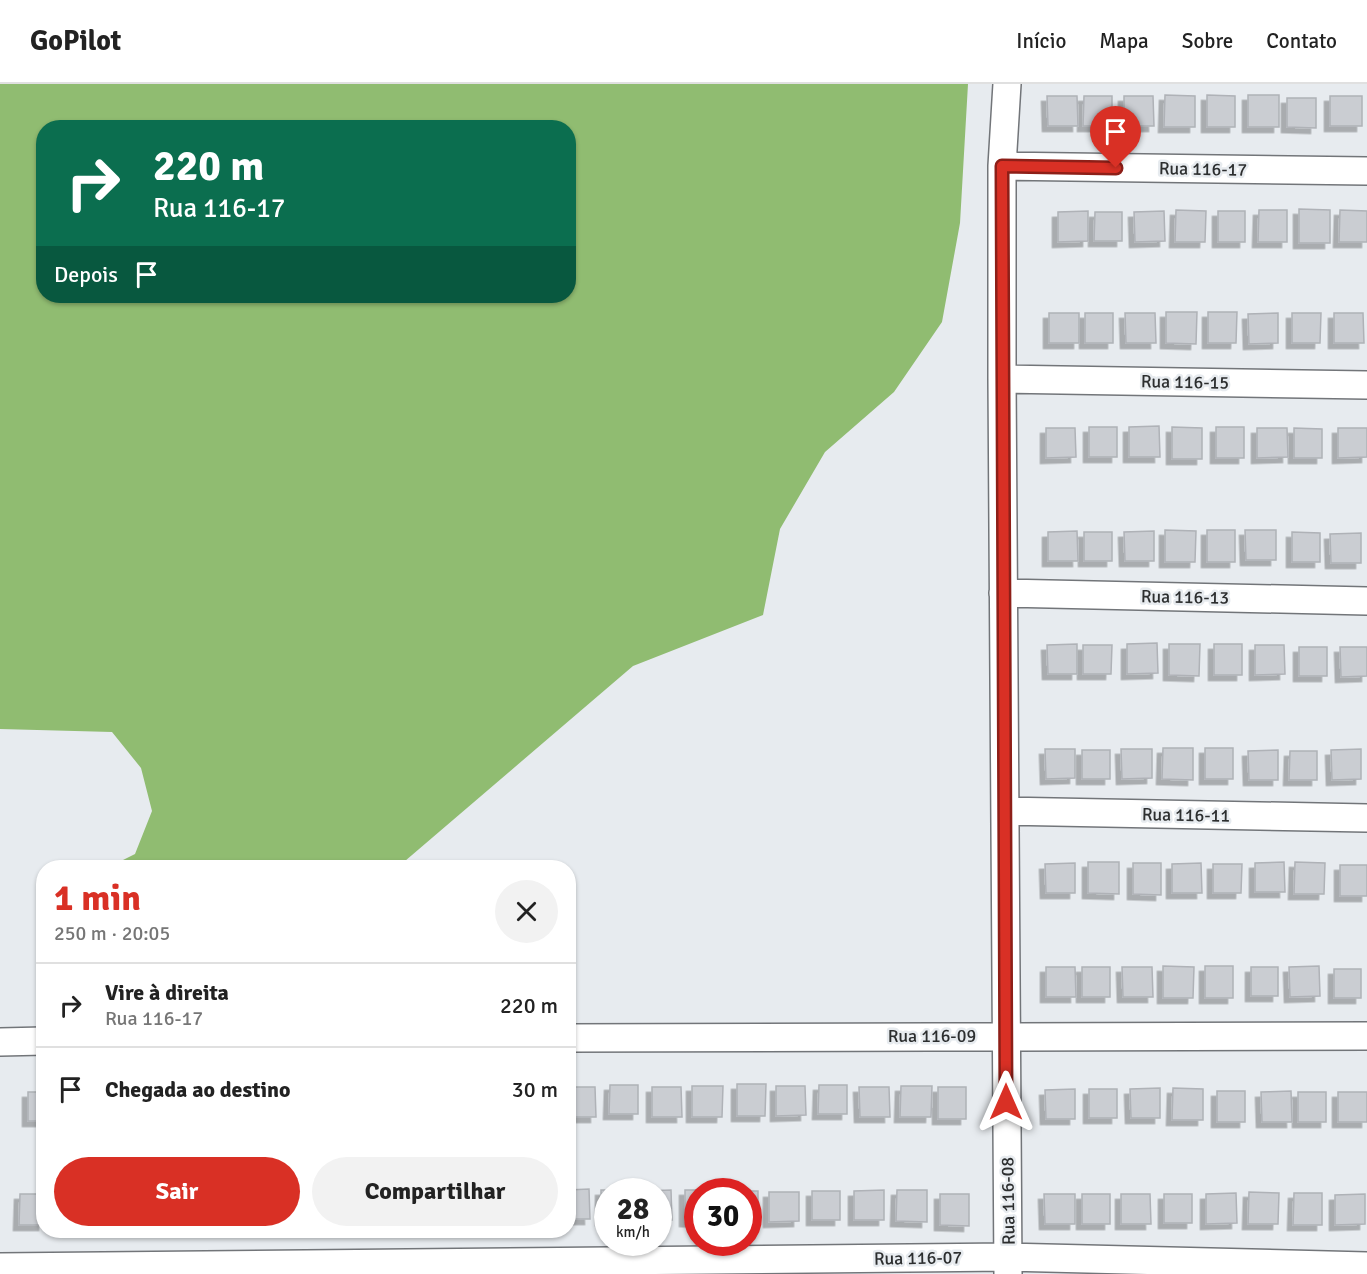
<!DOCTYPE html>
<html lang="pt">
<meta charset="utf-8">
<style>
body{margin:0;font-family:Signika,sans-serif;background:#f2f2f2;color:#222;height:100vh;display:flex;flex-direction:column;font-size:22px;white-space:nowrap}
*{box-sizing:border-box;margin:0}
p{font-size:20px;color:#767676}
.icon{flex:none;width:33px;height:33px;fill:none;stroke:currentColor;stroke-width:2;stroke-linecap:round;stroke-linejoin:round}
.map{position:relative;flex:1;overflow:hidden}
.panel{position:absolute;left:36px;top:776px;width:540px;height:378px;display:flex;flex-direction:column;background:#fff;border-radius:24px;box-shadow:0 2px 4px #0004}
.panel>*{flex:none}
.banner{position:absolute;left:36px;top:36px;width:540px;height:183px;border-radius:24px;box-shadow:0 2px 4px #0004;background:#0b6e4f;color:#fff;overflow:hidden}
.speed{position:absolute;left:594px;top:1094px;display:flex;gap:12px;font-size:30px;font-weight:700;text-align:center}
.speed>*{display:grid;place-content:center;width:78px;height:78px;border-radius:50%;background:#fff;box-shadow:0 2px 4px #0004;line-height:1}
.speed small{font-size:15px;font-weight:400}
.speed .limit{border:9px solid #d22;background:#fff;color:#111}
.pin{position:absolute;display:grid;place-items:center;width:51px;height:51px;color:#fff;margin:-62px -26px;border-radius:50% 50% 50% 0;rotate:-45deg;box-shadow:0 0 6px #0007}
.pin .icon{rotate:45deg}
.me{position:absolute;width:66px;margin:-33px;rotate:0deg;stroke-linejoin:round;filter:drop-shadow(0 0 4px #0008)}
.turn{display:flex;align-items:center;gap:21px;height:126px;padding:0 18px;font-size:27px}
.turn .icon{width:78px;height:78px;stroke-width:2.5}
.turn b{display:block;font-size:42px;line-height:51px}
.then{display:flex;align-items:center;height:57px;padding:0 18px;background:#0003;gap:12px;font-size:22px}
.round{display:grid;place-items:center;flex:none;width:63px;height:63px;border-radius:32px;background:#f2f2f2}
.headline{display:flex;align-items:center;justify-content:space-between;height:102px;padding:0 18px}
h1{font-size:36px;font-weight:800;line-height:45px;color:#d93025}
.action{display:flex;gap:12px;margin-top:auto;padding:12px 18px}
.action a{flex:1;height:69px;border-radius:36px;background:#d93025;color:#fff;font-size:24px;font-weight:800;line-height:69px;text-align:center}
.action a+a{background:#f2f2f2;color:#222}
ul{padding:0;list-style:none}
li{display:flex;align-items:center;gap:18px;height:84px;padding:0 18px;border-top:2px solid #e0e0e0}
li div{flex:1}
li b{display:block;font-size:22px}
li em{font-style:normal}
header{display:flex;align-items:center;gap:36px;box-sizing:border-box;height:84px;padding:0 30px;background:#fff;border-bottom:2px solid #e0e0e0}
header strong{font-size:28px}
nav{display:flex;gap:33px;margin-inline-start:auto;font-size:21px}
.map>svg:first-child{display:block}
</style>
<header>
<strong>GoPilot</strong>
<nav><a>Início</a><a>Mapa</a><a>Sobre</a><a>Contato</a></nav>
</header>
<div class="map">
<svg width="1367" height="1190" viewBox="0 0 1367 1190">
<defs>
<filter id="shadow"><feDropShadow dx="-5.5" dy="5.5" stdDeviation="0" flood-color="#0004"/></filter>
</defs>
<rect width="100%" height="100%" fill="#e7ebef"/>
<!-- forest -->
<path fill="#90bc71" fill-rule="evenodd" d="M0,0h968l-8,139 -18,99 -48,70 -69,60 -45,77 -17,86 -130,51 -235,201h-289l26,-13 17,-43 -11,-43 -29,-36 -112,-3zM44,44h524v168h-524z"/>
<!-- building -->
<path fill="#cacdd2" stroke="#afb2b7" stroke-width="1.5" filter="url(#shadow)" d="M1165,11l30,1v31h-31z
M1207,11l28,1v31h-28z
M1248,11h31v32h-31z
M1047,12h30l1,30h-30z
M1084,12h28v30h-29z
M1124,12h29l1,30h-30z
M1330,12h32v30h-32z
M1287,14h29v30l-29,-1z
M1299,125l31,1v33h-31z
M1176,126l30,1 -1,31h-30z
M1259,126h28v32h-29z
M1340,126l27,1v31h-28z
M1088,127v30l-30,1v-30z
M1164,127l1,30 -30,1 -1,-30z
M1218,127h27v31h-27z
M1095,128h27v29h-28z
M1166,228h31l-1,32 -30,-1z
M1208,228h29l-1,31h-28z
M1049,229h30v30h-30z
M1085,229h28v30h-28z
M1125,229h30l1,30h-30z
M1278,229v30l-29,1 -1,-30z
M1292,229h29l-1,30h-28z
M1334,229h29l1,30h-30z
M1159,342l1,31h-31v-30z
M1089,343h28v30h-28z
M1172,343l30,1v31h-30z
M1216,343h28v31h-28z
M1046,344h29l1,29 -30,1z
M1257,344h30l1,29 -31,1z
M1294,344l28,1v29h-28z
M1338,344h29v29l-29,1z
M1165,446l31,1 -1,31h-30z
M1207,446h28v32h-28z
M1245,446h31v30h-30z
M1077,447l1,30h-30v-29z
M1154,447v30h-29l-1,-29z
M1084,448h28v29h-28z
M1292,448l28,1v29h-28z
M1361,449v30h-30l-1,-29z
M1157,559l1,30 -31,1v-30z
M1077,560v30h-29l-1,-29z
M1169,560h31l-1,32 -30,-1z
M1214,560h28v31h-28z
M1083,561h29l-1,29h-28z
M1255,561h29l1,29 -30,1z
M1299,563h28v29h-28z
M1340,563h27v29l-26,1z
M1163,664h30v32l-31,-1z
M1205,664h28v31h-28z
M1045,665h30v29l-29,1z
M1121,665h31v29l-30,1z
M1361,665v30l-29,1 -1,-30z
M1082,666h28v29h-28z
M1278,666v30h-29l-1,-29z
M1290,667h27v29h-28z
M1088,778h31v32l-31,-1z
M1284,778l1,30h-30v-29z
M1295,778l30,1 -1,31h-30z
M1075,779v30h-29l-1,-29z
M1133,779h28v32l-28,-1z
M1201,779l1,30h-30v-29z
M1213,780h29l-1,29h-28z
M1340,781h27v31h-27z
M1163,882l31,1 -1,31h-30z
M1205,882h28v32h-28z
M1319,882l1,30 -30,1 -1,-30z
M1046,883h29l1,30h-30z
M1082,883h28v30h-28z
M1122,883h30l1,30h-30z
M1251,883h27v29h-27z
M1334,885h27v29h-27z
M737,1000h29l-1,32h-28z
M610,1001h28v29h-29z
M819,1001h28v29h-29z
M692,1002h31l-1,31h-30z
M776,1002h29l1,29 -30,1z
M901,1002h31l-1,31h-31z
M568,1003h27l1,30h-28z
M652,1003h29l1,30h-30z
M859,1003h30l1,30h-30z
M938,1003h28v32h-28z
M1160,1004v30h-29l-1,-29z
M1173,1004l30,1v31h-31z
M1075,1005v30h-29l-1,-29z
M1089,1005h28v29h-28z
M1217,1007h28v31h-28z
M1291,1007l1,31h-30l-1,-30z
M28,1008h16v29h-16z
M1298,1008h28v30h-28z
M1338,1008h29v30h-29z
M589,1105l1,30h-22v-29z
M601,1106h28l-21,1v29h-7z
M671,1106l1,30h-14v-29h-17z
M685,1106h30l-17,1v31l-13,-1z
M884,1106v30h-30v-29z
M897,1106h30v32l-31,-1z
M748,1107h10v32h-10z
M812,1107h28v29h-28z
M769,1108h30v29l-30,1z
M1249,1108l30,1 -1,31h-30z
M1236,1109l1,30 -31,1v-30z
M1294,1109h28v32h-29z
M20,1110h24v31h-25z
M940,1110h29v32l-29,-1z
M1044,1110h31v30h-30z
M1082,1110h28v30h-28z
M1121,1110h29l1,30h-30z
M1164,1110h28v29h-28z
M1365,1110v30l-30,1v-30z"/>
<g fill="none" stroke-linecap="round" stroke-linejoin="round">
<defs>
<path id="street" d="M1007,0l-5,82v213l6,895
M1002,82l365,5
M1002,295l365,6
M1003,509l364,8
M1005,727l362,7
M568,954l799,-2
M0,958l44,-1
M0,1183l1008,-10 359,9"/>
</defs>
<!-- street casing -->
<use href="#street" stroke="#727579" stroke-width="30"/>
<!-- street -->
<use href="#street" stroke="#fff" stroke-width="27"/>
</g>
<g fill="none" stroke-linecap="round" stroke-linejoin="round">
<defs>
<path id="route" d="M1006,1018l-4,-936 114,2"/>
</defs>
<!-- route casing -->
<use href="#route" stroke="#8d1f18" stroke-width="15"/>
<!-- route -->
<use href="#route" stroke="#d93025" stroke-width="10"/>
</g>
<g text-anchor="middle" stroke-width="5" stroke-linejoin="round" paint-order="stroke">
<!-- street labels -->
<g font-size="18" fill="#2c2e2f" stroke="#e7ebef">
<text transform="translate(1203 85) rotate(1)" y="6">Rua 116-17</text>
<text transform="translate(1185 298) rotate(1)" y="6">Rua 116-15</text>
<text transform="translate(1185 513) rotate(1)" y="6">Rua 116-13</text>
<text transform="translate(1186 731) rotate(1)" y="6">Rua 116-11</text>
<text x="932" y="958">Rua 116-09</text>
<text transform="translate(1008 1117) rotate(-91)" y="6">Rua 116-08</text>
<text transform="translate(918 1174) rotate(-1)" y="6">Rua 116-07</text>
</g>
</g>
</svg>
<div class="speed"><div>28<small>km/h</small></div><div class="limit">30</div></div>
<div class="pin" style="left:1116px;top:84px;background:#d93025"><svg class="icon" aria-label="arrive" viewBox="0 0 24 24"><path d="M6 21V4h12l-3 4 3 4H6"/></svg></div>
<svg class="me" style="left:1006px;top:1018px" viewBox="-20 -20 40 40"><path d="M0-17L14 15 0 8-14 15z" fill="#d93025" stroke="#fff" stroke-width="4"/></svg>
<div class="banner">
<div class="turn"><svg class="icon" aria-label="right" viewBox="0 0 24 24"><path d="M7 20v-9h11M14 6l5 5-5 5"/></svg><div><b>220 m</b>Rua 116-17</div></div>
<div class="then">Depois<svg class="icon" aria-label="arrive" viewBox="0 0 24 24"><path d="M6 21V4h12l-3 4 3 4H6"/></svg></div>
</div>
<section class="panel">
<div class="headline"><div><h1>1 min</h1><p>250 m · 20:05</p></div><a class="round"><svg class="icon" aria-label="close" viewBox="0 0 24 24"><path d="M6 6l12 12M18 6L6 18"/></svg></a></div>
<ul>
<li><svg class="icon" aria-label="right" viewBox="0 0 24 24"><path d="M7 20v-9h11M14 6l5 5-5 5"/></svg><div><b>Vire à direita</b><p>Rua 116-17</p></div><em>220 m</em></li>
<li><svg class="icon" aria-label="arrive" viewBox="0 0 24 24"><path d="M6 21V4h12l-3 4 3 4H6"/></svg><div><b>Chegada ao destino</b></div><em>30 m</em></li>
</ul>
<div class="action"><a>Sair</a><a>Compartilhar</a></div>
</section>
</div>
